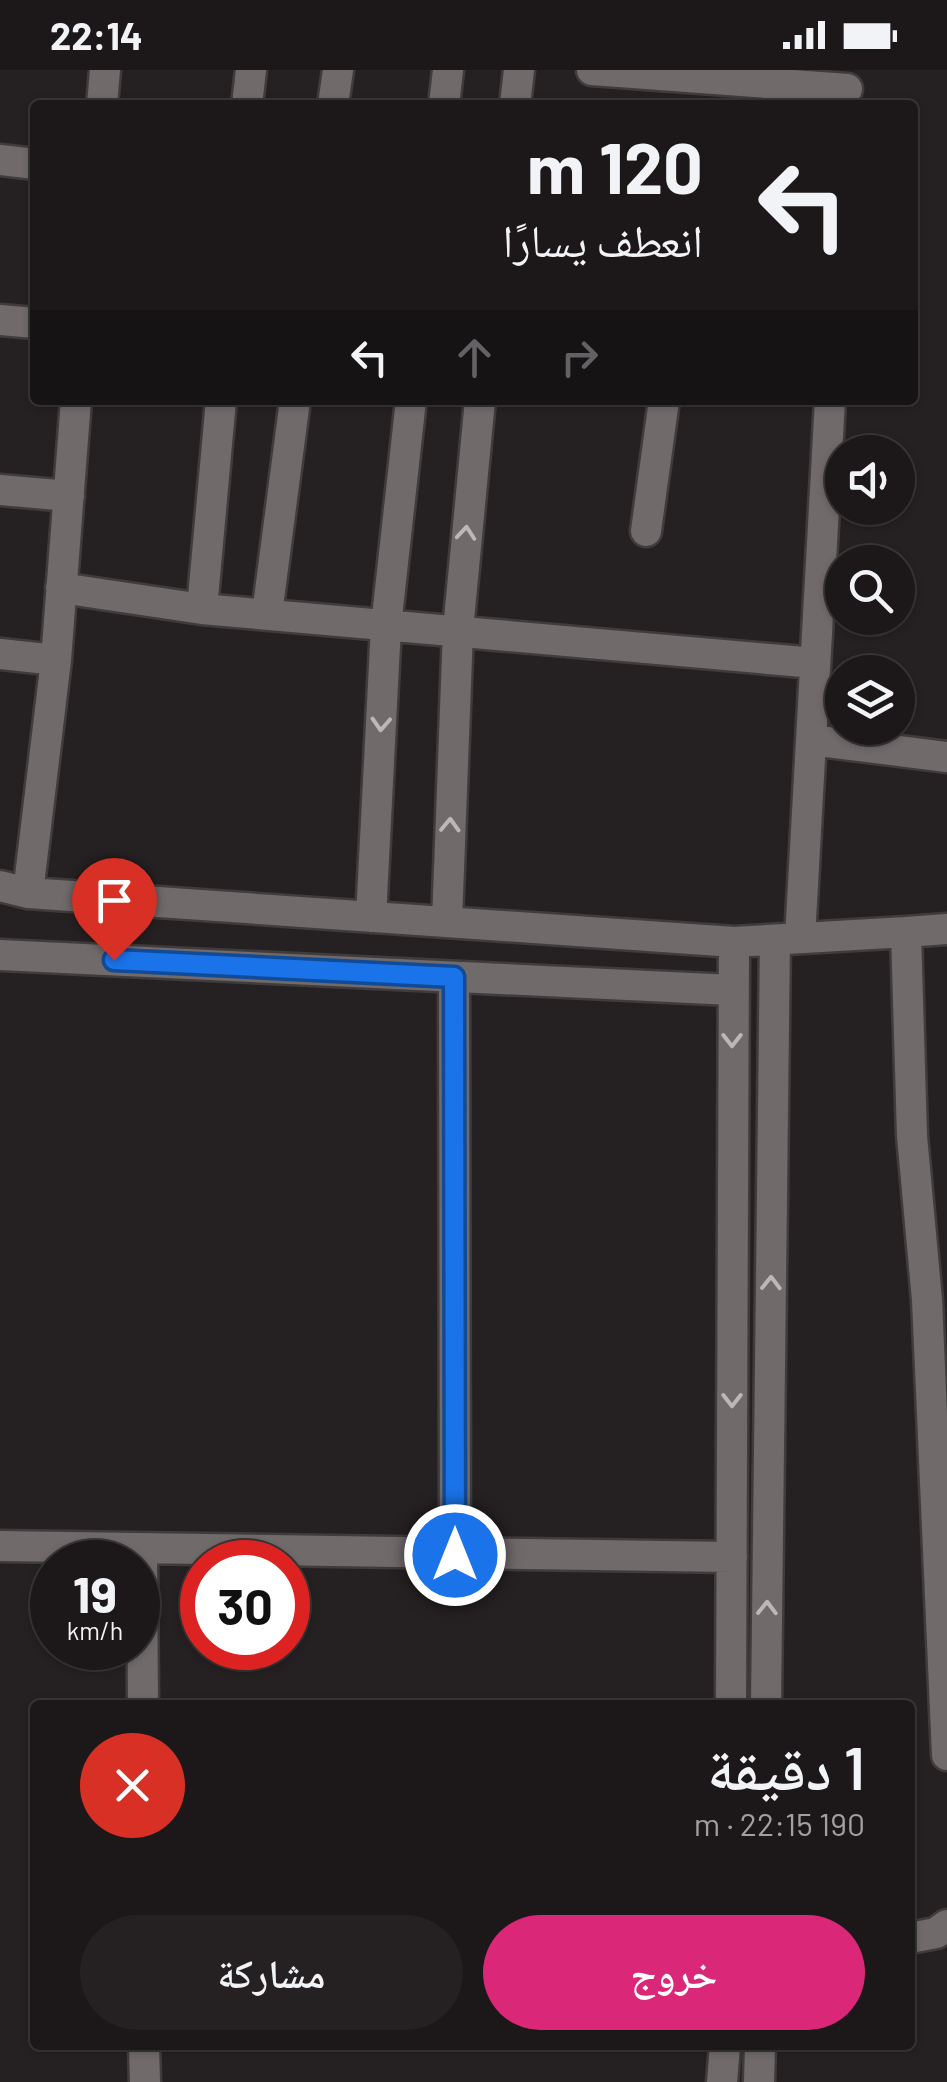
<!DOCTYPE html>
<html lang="ar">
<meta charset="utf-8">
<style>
body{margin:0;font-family:Barlow,"Noto Naskh Arabic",sans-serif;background:#252122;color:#f1f3f6;direction:rtl;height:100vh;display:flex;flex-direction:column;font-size:38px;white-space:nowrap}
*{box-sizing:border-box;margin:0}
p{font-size:32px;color:#a0a0a2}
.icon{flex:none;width:55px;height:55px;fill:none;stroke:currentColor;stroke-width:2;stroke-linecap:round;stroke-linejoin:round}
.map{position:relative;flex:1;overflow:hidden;direction:ltr}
.details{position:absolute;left:30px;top:1630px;width:885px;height:350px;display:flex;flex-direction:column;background:#1c1819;border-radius:10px;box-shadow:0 2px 8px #0004,0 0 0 2px #3a3738;direction:rtl}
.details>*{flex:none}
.guide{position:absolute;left:30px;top:30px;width:888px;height:305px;border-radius:10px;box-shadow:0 2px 8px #0004,0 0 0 2px #3a3738;direction:rtl;background:#1c1819;color:#f1f3f6;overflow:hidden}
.buttons{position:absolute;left:825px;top:365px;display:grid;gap:20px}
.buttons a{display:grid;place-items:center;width:90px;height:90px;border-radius:50%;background:#1c1819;box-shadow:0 2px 8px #0004,0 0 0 2px #3a3738;font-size:50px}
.speed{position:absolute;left:30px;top:1470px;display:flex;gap:20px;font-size:50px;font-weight:700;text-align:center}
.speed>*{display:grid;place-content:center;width:130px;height:130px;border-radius:50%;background:#1c1819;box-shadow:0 2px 8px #0004,0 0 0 2px #3a3738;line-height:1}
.speed small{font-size:25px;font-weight:400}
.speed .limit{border:15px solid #d22;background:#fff;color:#111}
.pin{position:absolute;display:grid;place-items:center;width:85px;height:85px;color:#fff;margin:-102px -42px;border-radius:50% 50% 50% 0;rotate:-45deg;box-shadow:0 0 10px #0007}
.pin .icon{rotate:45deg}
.me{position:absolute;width:110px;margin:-55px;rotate:0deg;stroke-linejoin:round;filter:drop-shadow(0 0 8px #0008)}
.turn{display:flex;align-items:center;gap:35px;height:210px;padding:0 50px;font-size:45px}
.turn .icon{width:130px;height:130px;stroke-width:2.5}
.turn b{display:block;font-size:70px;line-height:85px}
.lanes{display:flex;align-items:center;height:95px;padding:0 50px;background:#0003;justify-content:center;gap:50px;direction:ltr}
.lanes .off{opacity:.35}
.round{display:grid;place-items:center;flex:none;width:105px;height:105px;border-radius:52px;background:#252122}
.overview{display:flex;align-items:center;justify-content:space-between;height:170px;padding:0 50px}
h1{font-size:60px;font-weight:600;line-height:75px}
.action{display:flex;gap:20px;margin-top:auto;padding:20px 50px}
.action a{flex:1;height:115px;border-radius:60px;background:#db2777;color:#fff;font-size:40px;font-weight:600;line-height:115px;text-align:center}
.action a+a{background:#252122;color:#f1f3f6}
.status{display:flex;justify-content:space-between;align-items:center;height:70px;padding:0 50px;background:#1c1819;direction:ltr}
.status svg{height:28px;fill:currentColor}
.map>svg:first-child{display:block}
</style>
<div class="status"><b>22:14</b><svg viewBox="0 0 49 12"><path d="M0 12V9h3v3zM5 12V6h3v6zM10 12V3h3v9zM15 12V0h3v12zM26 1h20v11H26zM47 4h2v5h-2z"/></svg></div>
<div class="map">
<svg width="947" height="2012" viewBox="0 0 947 2012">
<rect width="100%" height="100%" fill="#252021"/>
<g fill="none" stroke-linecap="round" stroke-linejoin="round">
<defs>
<path id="minor" d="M592,0l255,19
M102,35l3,-35
M247,35l4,-35
M333,35l5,-35
M444,35l4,-35
M515,35l4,-35
M0,90l35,4
M0,250l35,3
M0,420l69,6
M646,461l18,-131
M61,518l141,21 613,54
M202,539l19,-209
M267,544l28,-214
M0,584l56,6
M811,670l136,17
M0,816l28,7 706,49 172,-10 6,204 15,164 20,455
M28,823l28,-233 20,-260
M371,847l15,-291 25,-226
M447,852l11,-292 22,-230
M906,862l41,-3
M800,868l30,-538
M0,885l732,35
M454,907l1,578
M0,1476l732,11
M142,1479l1,156
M731,1635l3,-763
M766,1635l9,-765
M910,1868l26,-5 11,-8
M144,1975l1,37
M722,2012l3,-37
M759,2012l1,-37"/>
</defs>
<!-- minor casing -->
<use href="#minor" stroke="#403c3c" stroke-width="35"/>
<!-- minor -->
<use href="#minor" stroke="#706a6b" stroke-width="30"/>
</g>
<!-- one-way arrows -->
<defs><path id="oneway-chevron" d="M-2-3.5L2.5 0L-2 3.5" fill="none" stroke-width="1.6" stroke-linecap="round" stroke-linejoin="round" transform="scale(2.5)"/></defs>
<g stroke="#bcb8b8">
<use href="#oneway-chevron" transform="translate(466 463) rotate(-85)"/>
<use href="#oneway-chevron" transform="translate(381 654) rotate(93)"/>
<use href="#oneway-chevron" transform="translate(450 755) rotate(-88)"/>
<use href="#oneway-chevron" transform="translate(732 970) rotate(90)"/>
<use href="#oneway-chevron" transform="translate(771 1213) rotate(-89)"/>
<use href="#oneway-chevron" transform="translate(732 1330) rotate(90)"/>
<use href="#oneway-chevron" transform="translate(767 1538) rotate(-89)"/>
</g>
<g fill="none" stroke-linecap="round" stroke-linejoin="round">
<defs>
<path id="route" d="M114,890l340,17 1,578"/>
</defs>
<!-- route casing -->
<use href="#route" stroke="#114b97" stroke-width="25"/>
<!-- route -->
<use href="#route" stroke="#1a73e8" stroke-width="18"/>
</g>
</svg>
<div class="buttons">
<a><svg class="icon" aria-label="sound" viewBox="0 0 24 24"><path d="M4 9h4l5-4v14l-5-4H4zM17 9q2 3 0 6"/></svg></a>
<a><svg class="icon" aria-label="search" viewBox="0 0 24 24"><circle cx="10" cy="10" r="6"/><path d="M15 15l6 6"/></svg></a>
<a><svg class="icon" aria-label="layers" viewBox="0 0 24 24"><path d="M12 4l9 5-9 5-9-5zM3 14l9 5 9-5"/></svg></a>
</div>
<div class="speed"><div>19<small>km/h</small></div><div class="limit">30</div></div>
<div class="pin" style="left:114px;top:890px;background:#d93025"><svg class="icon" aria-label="arrive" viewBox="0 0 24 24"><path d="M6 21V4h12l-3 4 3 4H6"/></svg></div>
<svg class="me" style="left:455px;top:1485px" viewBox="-20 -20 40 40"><circle r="17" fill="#1a73e8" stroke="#fff" stroke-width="3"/><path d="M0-11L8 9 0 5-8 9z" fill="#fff"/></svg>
<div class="guide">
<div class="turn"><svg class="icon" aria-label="left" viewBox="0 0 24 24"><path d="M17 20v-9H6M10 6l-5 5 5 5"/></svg><div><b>120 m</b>انعطف يسارًا</div></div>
<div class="lanes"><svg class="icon" aria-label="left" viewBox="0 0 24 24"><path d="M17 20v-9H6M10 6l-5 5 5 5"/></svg><svg class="icon off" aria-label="ahead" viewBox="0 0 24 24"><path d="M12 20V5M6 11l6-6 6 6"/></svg><svg class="icon off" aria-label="right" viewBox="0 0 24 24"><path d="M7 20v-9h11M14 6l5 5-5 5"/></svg></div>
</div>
<section class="details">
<div class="overview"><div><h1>1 دقيقة</h1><p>190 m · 22:15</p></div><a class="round" style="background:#d93025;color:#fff"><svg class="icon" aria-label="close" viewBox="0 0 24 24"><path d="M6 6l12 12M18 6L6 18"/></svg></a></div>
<div class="action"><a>خروج</a><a>مشاركة</a></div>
</section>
</div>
